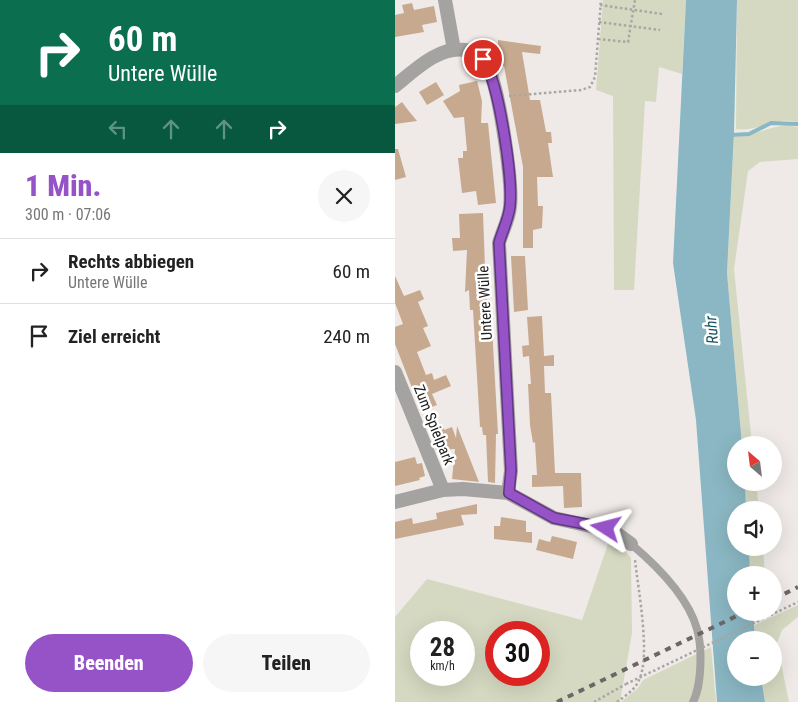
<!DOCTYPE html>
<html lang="de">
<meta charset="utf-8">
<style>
body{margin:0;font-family:"Roboto Condensed",sans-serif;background:#f6f6f6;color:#222;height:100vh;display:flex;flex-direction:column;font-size:19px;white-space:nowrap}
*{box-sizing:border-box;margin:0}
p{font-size:16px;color:#767676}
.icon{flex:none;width:28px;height:28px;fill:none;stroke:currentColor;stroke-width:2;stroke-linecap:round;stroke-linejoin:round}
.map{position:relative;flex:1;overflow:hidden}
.panel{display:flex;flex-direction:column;background:#fff;width:395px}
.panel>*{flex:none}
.guide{background:#0b6e4f;color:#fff;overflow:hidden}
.needle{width:32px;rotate:332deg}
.tools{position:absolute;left:332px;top:436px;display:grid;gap:10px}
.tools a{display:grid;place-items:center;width:55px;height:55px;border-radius:50%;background:#fff;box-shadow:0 5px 20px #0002;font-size:25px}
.speed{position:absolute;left:15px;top:621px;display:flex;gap:10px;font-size:25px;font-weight:700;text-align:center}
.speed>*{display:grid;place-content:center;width:65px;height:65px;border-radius:50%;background:#fff;box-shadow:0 5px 20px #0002;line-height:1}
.speed small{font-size:12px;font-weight:400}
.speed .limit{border:8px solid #d22;background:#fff;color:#111}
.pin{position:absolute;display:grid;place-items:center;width:42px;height:42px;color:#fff;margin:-21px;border:2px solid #fff;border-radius:50%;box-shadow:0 1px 5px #0007}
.me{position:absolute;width:55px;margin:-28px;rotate:279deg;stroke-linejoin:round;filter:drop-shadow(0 0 4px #0008)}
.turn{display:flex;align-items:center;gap:18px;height:105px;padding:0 25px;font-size:22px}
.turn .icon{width:65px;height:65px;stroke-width:2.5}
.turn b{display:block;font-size:35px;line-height:42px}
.lanes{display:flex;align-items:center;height:48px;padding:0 25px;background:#0003;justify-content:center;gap:25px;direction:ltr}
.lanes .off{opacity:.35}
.round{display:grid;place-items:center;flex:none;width:52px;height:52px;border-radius:26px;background:#f6f6f6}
.head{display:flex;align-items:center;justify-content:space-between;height:85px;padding:0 25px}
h1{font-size:30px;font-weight:800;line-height:38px;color:#9653c8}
.cta{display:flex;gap:10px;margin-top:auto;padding:10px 25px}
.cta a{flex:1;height:58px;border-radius:30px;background:#9653c8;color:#fff;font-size:20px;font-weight:800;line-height:58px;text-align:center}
.cta a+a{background:#f6f6f6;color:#222}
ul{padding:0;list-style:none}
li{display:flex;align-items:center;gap:15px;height:65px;padding:0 25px;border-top:1px solid #e0e0e0}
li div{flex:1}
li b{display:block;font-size:19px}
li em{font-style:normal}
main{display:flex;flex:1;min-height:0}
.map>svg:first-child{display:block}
</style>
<main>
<section class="panel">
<div class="guide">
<div class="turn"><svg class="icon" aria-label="right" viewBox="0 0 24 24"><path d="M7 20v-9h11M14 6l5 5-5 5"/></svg><div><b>60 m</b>Untere Wülle</div></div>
<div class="lanes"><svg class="icon off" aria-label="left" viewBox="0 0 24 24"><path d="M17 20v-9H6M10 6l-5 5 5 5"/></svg><svg class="icon off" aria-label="ahead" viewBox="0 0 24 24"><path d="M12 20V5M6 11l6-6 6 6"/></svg><svg class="icon off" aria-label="ahead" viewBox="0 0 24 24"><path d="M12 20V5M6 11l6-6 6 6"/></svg><svg class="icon" aria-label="right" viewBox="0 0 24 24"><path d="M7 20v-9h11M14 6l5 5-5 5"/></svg></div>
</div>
<div class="head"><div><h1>1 Min.</h1><p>300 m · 07:06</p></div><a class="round"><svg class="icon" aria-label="close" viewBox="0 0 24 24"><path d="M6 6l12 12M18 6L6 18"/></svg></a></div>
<ul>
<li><svg class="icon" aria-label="right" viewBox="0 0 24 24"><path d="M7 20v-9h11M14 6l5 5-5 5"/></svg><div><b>Rechts abbiegen</b><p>Untere Wülle</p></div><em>60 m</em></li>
<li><svg class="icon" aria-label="arrive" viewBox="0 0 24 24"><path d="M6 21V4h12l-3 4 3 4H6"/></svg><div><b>Ziel erreicht</b></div><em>240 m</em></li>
</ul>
<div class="cta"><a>Beenden</a><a>Teilen</a></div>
</section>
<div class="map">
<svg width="403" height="702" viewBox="0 0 403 702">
<rect width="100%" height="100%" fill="#efeae7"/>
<!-- green -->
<path fill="#d5d9c1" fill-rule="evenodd" d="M208,0h83l-4,74 -23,-7 -3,35 -11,-1 -11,189h-20l-1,-194 -17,-6z
M342,0h61v122c-28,-6 -39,11 -62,7z
M392,125l11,2v32l-38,3 -12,9 -14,98 18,176h-10l-15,-172 7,-136c19,-1 34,-10 53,-12z
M350,483h11l3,27h-13z
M216,535l20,23 1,75 -12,69h-225v-85l32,-38 155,41zM26,632h43v43h-43zM101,632h43v43h-43z
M354,548h14l2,27h-15z
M403,605v12l-16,13 -5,13 12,59h-24l-4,-24h13v-38h-19l-2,-14z
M316,647l5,55h-95l17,-14 5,-8z"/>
<!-- water -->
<path fill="#8ab7c3" d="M291,0h51l-3,133 -7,140 15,172h-6v37l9,1 1,27h-10v38h13l1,27h-14v37l17,1 2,27h-19v38h25l4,24h-48l-21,-282 -23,-157z"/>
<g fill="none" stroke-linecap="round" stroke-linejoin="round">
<!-- stream -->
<path stroke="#8ab7c3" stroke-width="4" d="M336,135l18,-1 22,-11 27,1"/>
</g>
<!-- building -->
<path fill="#c7a98f" d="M17,3l2,7 20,-4 3,16 -15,3 2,7 -29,5v-22l9,-2 -2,-8z
M103,40l43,6 -1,8 -18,-2 8,48h10l6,32h5l1,11h-4l5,34h-16l1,29h5l-1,22 -9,2v18h-10v-81l-19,-101 -7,2 -6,-25 7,1z
M82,81l5,20 -1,22h7l8,80 -18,2 -2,-14 -14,2 -4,-35h5v-7h4l-3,-34 -10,1 -11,-17 17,-10 -1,-6z
M41,82l8,13 -17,10 -8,-13z
M7,102l6,8 9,11 -22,3v-17z
M0,149h3l8,28 -11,3z
M88,213l2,55h-6l1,20h6l2,21h3l7,125h-2l-1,49 -7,-1 -2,-47h-3l-1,-8h-2l-7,-117h-3l-1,-20 -4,2 2,-42 -14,1 -1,-13h8l-1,-24z
M116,256h14l3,54 -14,2z
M0,276l9,20 16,-6 4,9 -6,3 10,24 -5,2 8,18 -14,6 9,23 6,-2 2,7 12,-5 5,11 -19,8 5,11 -16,6 -26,-67v-17l8,-3 -8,-21z
M147,316l2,40 10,-1v11h-10l1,27h6l4,80h26l1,34 -18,1 -1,-22 -31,1v-12h5l-2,-33 -2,1 -3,-18 -2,-41h3l-2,-28 -6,1 -1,-11 7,-1 -2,-28z
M48,426l1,4 8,-3 4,11 1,-12 22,56 -27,-3 3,-30 -19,1 -6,-19z
M20,457l2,7 5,-1 3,13 -6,2 1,2 -25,6v-24z
M82,504v10l-16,1 3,10 -69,14v-17l17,-4 1,6 24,-5 -1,-6z
M106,517l25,4v11h6v11l-38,-4v-13h6z
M157,536l25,6 -4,17 -37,-9 3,-11 11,3z"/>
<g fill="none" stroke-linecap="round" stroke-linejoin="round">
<!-- path -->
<path stroke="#aaa6a4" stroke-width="2.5" stroke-dasharray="2.5 2.5" stroke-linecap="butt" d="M205,5l62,9
M204,22l61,8
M203,39l30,3 7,-42
M114,96l72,-6 9,-3 5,-10 6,-77
M199,702l32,-18
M222,702c8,-6 18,-12 22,-22 12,-24 -1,-91 -4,-120"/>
<!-- service -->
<path stroke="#a5a3a1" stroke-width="8" d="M236,544c25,21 57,53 66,85 4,14 4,29 3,43 -1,11 -2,20 -7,30"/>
<!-- minor -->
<path stroke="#a5a3a1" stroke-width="14" d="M50,0l9,50
M0,86c19,-15 43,-40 70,-36 10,1 19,9 23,18 11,20 25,115 22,139 -1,12 -8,25 -11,36l12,228 -3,22
M0,372l48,118
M0,502l48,-12 20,-1 45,4 46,25 59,13 18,13"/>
<!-- rail -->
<path stroke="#6a6766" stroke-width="4" stroke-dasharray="6 6" stroke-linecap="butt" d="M379,599l24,-12
M162,702l188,-90"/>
<!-- path-bridge -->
<path stroke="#aaa6a4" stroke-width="2.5" stroke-dasharray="2.5 2.5" stroke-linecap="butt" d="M231,684l172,-82"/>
</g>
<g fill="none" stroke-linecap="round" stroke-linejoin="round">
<defs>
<path id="route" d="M88,59c16,23 30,119 27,147 -1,12 -8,26 -11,37l12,227 -2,23 45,25 52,10"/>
</defs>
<!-- route casing -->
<use href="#route" stroke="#623682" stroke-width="12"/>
<!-- route -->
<use href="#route" stroke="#9653c8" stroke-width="9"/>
</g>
<g text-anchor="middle" stroke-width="5" stroke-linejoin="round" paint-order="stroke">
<!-- street labels -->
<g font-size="15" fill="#22201f" stroke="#fff">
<text transform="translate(90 303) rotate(-93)" y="5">Untere Wülle</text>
<text transform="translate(39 425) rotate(68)" y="5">Zum Spielpark</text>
</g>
<!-- water labels -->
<g font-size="16" font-style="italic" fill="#195664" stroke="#fff">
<text transform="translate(316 330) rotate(-94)" y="6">Ruhr</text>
</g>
</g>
</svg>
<div class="tools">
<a><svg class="needle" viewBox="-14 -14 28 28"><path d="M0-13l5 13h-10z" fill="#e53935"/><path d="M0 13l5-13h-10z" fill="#767676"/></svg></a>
<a><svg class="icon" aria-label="sound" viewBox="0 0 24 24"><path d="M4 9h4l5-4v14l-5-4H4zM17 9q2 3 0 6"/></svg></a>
<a>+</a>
<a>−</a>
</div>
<div class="speed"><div>28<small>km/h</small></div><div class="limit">30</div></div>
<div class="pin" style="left:88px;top:59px;background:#d93025"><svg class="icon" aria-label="arrive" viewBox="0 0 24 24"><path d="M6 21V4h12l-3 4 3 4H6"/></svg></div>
<svg class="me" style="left:211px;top:528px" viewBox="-20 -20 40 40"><path d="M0-17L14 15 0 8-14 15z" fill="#9653c8" stroke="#fff" stroke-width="4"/></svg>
</div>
</main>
